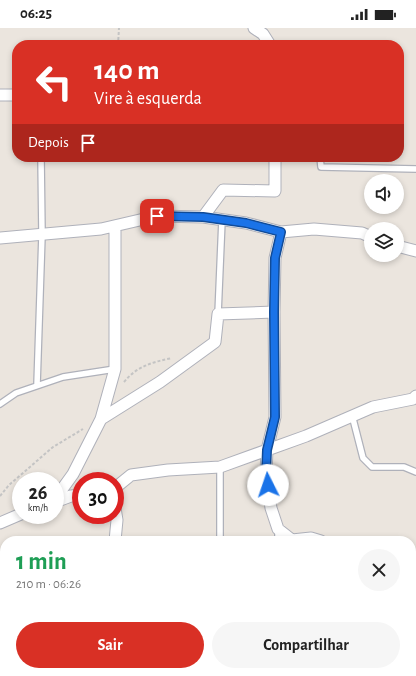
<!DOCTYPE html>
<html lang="pt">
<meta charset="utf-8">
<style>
body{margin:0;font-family:"Alegreya Sans",sans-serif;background:#f6f6f6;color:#222;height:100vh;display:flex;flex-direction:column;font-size:15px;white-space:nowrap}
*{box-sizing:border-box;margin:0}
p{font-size:13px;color:#767676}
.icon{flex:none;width:22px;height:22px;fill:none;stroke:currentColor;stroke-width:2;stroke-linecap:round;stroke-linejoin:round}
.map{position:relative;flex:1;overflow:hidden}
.side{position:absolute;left:0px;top:508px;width:416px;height:140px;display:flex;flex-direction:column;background:#fff;border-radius:16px 16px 0 0;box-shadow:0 2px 6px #0003}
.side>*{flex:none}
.hud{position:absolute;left:12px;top:12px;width:392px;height:122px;border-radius:16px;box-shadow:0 2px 6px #0003;background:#d93025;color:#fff;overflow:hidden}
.tools{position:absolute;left:364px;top:146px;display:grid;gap:8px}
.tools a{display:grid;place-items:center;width:40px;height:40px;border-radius:50%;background:#fff;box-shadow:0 2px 6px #0003;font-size:20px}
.speed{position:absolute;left:12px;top:444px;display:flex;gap:8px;font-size:20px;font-weight:700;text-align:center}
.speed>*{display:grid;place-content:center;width:52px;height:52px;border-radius:50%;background:#fff;box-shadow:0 2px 6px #0003;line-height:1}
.speed small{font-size:10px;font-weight:400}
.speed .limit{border:6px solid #d22;background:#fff;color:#111}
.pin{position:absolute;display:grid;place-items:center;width:34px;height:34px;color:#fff;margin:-17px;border-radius:8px;box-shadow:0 2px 6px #0006}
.me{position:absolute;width:44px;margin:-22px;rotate:356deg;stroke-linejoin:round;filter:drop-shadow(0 0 3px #0008)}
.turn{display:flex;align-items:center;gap:14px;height:84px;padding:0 16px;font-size:18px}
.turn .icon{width:52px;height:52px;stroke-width:2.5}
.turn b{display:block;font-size:28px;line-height:34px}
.then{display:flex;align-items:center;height:38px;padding:0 16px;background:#0003;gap:8px;font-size:15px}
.round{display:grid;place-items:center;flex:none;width:42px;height:42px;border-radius:21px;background:#f6f6f6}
.summary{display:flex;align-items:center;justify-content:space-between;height:68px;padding:0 16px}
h1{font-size:24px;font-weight:700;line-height:30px;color:#1e9e55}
.action{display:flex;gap:8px;margin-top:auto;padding:8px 16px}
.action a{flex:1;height:46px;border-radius:24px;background:#d93025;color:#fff;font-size:16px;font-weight:700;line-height:46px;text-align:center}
.action a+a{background:#f6f6f6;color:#222}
.status{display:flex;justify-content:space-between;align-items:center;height:28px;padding:0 20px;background:#fff;direction:ltr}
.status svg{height:11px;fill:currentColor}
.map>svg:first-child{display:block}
</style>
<div class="status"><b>06:25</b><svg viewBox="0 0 49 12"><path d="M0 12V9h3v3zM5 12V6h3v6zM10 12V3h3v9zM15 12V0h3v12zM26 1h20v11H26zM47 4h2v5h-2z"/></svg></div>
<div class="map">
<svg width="416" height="648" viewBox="0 0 416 648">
<rect width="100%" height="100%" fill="#ebe5de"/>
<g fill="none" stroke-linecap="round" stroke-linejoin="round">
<defs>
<path id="service" d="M320,129l1,10 95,2
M218,286l4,-94
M37,357l5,-150 -1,-78
M0,376l16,-11 47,-16 52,-8
M352,387l11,43 9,9h32l12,5
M220,439v74
M278,501v12
M221,643v5
M277,643v5"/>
<path id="minor" d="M254,0l9,6 7,11
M0,67h17
M203,189l43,6 35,9 33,-3 48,4 9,4
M0,210l101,-9 56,-13 46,1 20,-27 52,1v-34
M397,218l19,5
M274,284l1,105 -8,33 -1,24 5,34 7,21 14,11 19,-2 10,3
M101,391l59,-37 55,-40 3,-28 56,-2 1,-54 6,-26
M115,460l16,-13 37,-5 52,-3 86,-31 67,-29 40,-8 3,-3
M55,471l18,-25 28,-55 14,-50v-143
M55,474l16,-6 10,-1
M115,480l2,12 -2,21
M0,495l21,-9
M411,601l5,4
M0,614l5,-4
M159,643l3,5
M51,648l-1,-1 5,-4"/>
</defs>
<!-- service casing -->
<use href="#service" stroke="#afb1ba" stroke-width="8"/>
<!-- minor casing -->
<use href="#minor" stroke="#afb1ba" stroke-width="13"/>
<!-- path -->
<path stroke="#c4c4c4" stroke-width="2" stroke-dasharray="3 2" stroke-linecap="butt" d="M118,17l1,-17
M124,354c13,-16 29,-20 48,-24
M0,468l9,-11 44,-38 30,-18"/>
<!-- service -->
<use href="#service" stroke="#fff" stroke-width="5.5"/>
<!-- minor -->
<use href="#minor" stroke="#fff" stroke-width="11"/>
</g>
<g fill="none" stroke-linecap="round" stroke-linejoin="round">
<defs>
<path id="route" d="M157,188l46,1 43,6 35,9 -6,26 -1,54 1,105 -8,33 -1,24 2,11"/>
</defs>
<!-- route casing -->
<use href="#route" stroke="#114b97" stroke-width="10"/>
<!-- route -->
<use href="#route" stroke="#1a73e8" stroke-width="7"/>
</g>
</svg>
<div class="tools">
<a><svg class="icon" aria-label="sound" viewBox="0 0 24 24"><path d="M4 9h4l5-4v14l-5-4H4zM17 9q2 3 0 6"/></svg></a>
<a><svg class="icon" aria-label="layers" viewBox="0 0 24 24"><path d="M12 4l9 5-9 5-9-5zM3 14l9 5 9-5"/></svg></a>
</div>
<div class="speed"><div>26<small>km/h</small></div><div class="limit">30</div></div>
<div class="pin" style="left:157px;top:188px;background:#d93025"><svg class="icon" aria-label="arrive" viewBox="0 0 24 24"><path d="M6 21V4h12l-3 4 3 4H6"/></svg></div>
<svg class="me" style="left:268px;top:457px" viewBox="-20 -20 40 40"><circle r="19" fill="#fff"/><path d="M0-13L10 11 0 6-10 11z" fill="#1a73e8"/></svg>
<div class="hud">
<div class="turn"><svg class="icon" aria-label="left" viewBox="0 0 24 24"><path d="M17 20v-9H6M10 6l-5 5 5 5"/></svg><div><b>140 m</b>Vire à esquerda</div></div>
<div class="then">Depois<svg class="icon" aria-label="arrive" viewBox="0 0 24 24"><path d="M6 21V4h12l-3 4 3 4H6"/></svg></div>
</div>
<section class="side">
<div class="summary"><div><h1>1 min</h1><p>210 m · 06:26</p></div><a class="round"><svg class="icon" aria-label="close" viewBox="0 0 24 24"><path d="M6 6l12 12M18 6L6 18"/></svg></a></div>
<div class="action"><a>Sair</a><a>Compartilhar</a></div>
</section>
</div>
